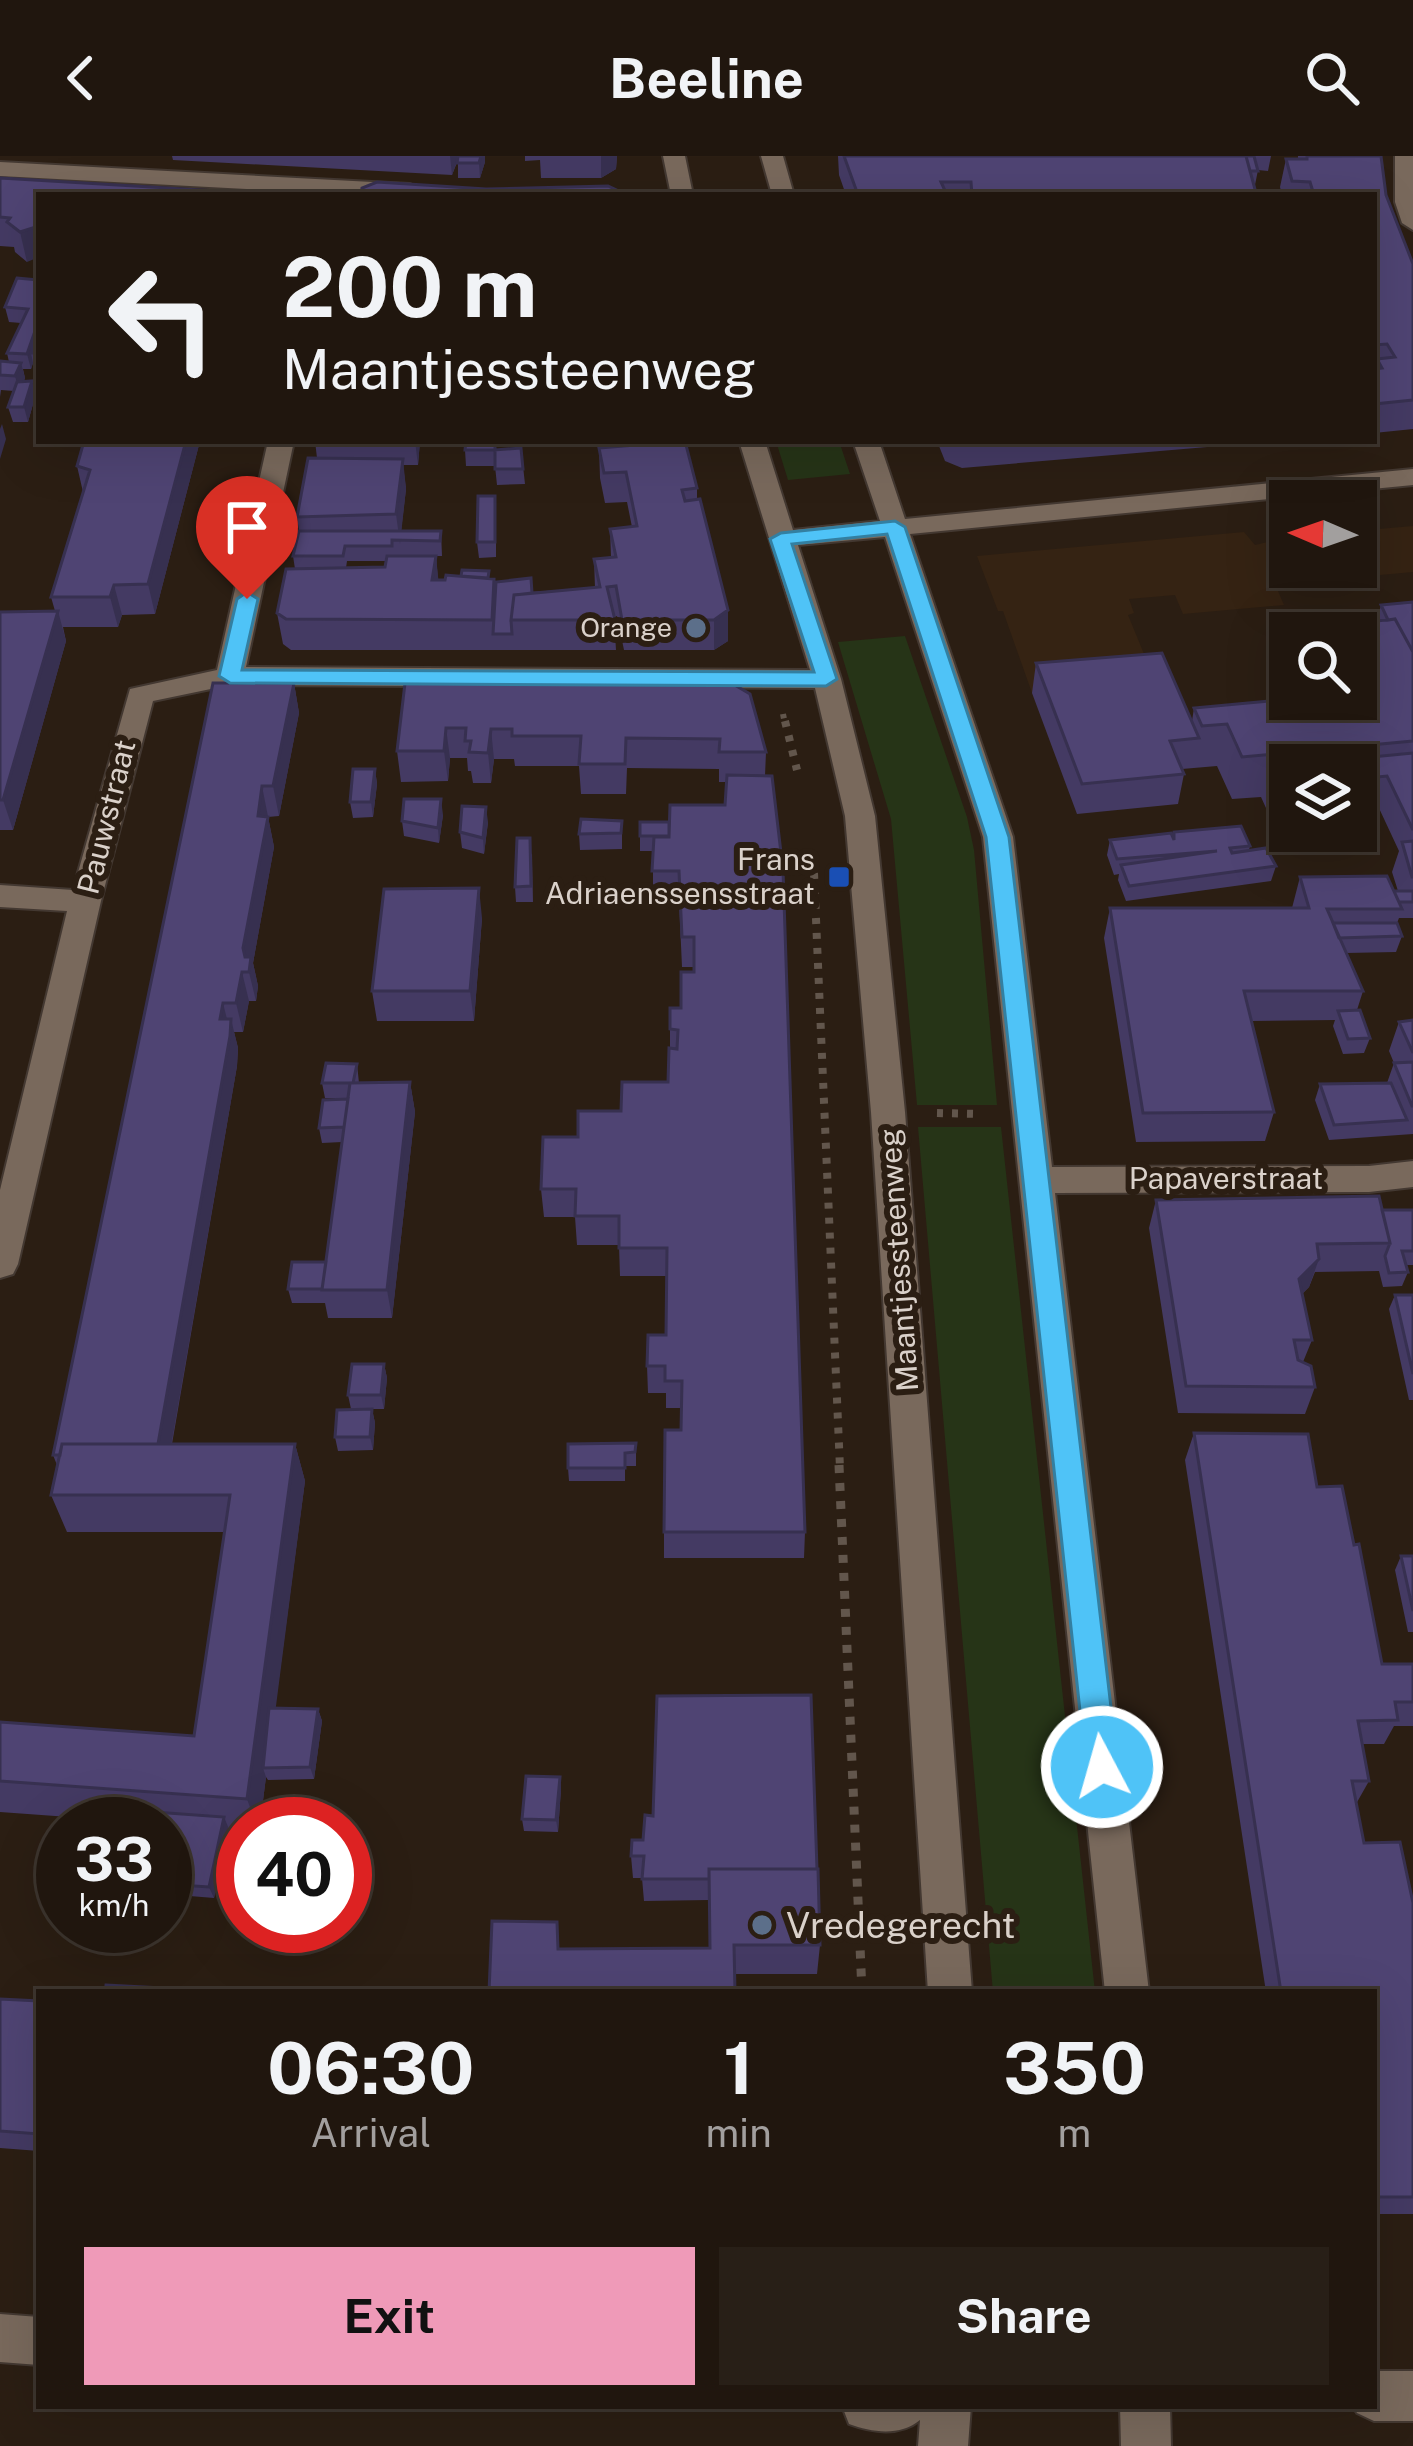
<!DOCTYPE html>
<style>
body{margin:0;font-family:"Public Sans",sans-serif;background:#281f17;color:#f1f3f6;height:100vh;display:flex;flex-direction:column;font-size:45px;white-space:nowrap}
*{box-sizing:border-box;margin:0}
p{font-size:39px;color:#a29f9e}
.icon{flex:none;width:66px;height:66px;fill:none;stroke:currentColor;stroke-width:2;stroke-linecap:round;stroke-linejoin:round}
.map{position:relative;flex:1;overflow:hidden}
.side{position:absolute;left:36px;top:1833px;width:1341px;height:420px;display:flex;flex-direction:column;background:#20160e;border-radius:0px;box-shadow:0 12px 48px #0002,0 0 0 3px #3d352e}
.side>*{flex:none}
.hud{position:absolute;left:36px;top:36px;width:1341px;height:252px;border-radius:0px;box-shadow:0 12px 48px #0002,0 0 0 3px #3d352e;background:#20160e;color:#f1f3f6;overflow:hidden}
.needle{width:78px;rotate:272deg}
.buttons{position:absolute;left:1269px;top:324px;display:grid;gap:24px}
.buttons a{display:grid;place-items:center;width:108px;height:108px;border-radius:0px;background:#20160e;box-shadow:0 12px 48px #0002,0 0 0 3px #3d352e;font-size:60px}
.speed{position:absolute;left:36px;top:1641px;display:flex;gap:24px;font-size:60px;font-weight:700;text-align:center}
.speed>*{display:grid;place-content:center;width:156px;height:156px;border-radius:50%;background:#20160e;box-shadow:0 12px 48px #0002,0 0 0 3px #3d352e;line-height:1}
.speed small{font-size:30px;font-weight:400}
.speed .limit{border:18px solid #d22;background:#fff;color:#111}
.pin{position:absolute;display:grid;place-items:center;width:102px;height:102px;color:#fff;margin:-123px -51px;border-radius:50% 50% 50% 0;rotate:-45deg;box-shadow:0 0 12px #0007}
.pin .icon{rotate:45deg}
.me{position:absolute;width:132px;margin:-66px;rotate:354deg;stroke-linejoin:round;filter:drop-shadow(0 0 9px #0008)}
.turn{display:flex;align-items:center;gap:42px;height:252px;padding:0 48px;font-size:54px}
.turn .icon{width:156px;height:156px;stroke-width:2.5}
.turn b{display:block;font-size:84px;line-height:102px}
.eta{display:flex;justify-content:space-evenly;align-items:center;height:204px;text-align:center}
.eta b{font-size:72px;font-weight:700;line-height:84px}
.button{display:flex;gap:24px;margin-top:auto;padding:24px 48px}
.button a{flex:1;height:138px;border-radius:0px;background:#ef9ab8;color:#111;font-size:48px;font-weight:700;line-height:138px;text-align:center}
.button a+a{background:#281f17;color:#f1f3f6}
header{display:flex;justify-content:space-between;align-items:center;height:156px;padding:0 48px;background:#20160e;font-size:54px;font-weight:700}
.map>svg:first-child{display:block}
</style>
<header><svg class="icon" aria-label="back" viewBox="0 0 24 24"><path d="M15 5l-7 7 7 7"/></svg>Beeline<svg class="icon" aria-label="search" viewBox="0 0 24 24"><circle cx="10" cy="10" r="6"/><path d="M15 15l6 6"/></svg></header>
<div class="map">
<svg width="1413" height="2290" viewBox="0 0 1413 2290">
<rect width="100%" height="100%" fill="#2b1e13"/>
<!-- built -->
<path fill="#352313" d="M1413,370v46l-120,11 3,6 -18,2 6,14 -101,9 -8,-19 -46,4 5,14 -6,2 28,68 -124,10 -29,-82h-5l-21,-55 267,-24 11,13 35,-8v30h66v-36z"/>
<!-- green -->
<path fill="#263417" d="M776,285h63l11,33 -62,6z
M905,480l62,181 7,33 23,255h-80l-26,-286 -53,-177z
M918,971h83l94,865h-102z"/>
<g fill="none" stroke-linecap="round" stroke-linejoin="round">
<defs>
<path id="minor" d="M663,0h22l8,39h-22z
M761,0h22l11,39h-22z
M1395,0h18v74l-11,-7 -7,-21z
M0,6l410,22 11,7 -3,4h-59l-359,-19z
M268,285h26l-48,226 564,3 -71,-229h26l28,89 87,-9 -27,-80h26l26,78 508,-50v16l-503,49 103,303 39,330 317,-1 44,-5v26l-44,5 -314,1 94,799h-44l-122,-1155 -98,-300 -87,8 43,134 34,137 30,296 67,880h-44l-57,-880 -26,-296 -30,-128 -585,-3 -77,16 -52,200 -83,363 -5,10 -13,4v-88l67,-279 -67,-4v-22l73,5 57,-201 87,-19z
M0,2158l39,3v48l-39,-3z
M1374,2215h39v50h-39l-17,-8 -4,-7h21z
M842,2250h129l-3,40h-50l2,-26c-19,16 -47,13 -71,4z
M1120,2250h50l1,40h-50z"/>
</defs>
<!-- minor casing -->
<use href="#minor" stroke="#433831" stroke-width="4"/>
<!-- path-far2 -->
<path stroke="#62564c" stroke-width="6" stroke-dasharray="4.5 6" stroke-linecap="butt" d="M783,558l2,10"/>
<!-- path-far1 -->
<path stroke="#62564c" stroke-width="8" stroke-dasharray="6 9" stroke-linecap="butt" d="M785,565l12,49
M814,717l26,595
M937,957l45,1"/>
<!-- path -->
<path stroke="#62564c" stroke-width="9" stroke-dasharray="8 10" stroke-linecap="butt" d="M839,1309l23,527"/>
<!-- minor -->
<use href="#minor" fill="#79695c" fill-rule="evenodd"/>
</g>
<!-- wall -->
<path fill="#443a63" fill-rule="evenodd" d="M172,0h313v6l-5,16h-22v-18l-6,15 -279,-15z
M525,0h92l-1,13 -15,9h-60l-1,-18 -15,1z
M838,0h433l-3,15 -10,-1 -3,15 1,10h-410l-7,-20z
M1298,0h83l5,39 27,69v165l-39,4v-238h-92l-2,-8 6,-28h12z
M0,22l252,15v2h-213l-12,67 -12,-10 -1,-5 -14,-1z
M39,124v89h-4l-2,-6 -2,6h-8l2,9 -1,3h8l3,16 -7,25h-15l-5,-15 6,-16 -13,-1 -1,7v-36l9,1 -2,-9 14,-30 -12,-1 -4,-15z
M200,285l-45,173 -33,1 -4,12h-55l3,14 -53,189h-13v-218l55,-1 -4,-14 32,-105 -6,-26z
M315,285h105l-2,24h-15l3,24 -5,42h40l1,25h-6l2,24 56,-1 2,15 99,-6 -1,-29 17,-2 -1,-28 22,-2 -5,-25 -22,1 -5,-25 -1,-30 98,40v11l31,142 -14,9h-90l-7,-34 -3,1 2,33h-325l-8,-6 -6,-31 18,-44 -2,-13 6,-25 -2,-14 20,-59zM347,405h39l-1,6 -39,1z
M937,285h340l-315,27 -17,-7z
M521,292l4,36 -28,1 -2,-19h-29l-1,-16h31z
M496,355v46l-17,1 -2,-16z
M1413,446v316h-14l-2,5 5,13 -6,16 -50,1 17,38 -6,19 13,28 -6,15 -21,1 -10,-28 2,-6 -84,1 23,91 -9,29 -129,1 -32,-204 6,-30h182l8,-31 98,14 -6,-19 7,-21 -21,-45 -22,2v-43h-66v63l-14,2 -15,-33 -29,2 -15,-33 -35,3 2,5 -6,30 -101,10 -45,-121 4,-30 156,58 2,-13 162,-9v-66h-38l2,-6 57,-6 4,-16z
M294,527l5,30 -20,103 -11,1 6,30 -21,116 5,23 -2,15h-7l-6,31h-9l4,16 -1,18 -65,378h123l10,37 -30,227 43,1 4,12 -8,58 -46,1 -2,-3 -6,47h-17v6l-15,-1 -14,69 -49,-4v-70l-165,-12v-90l194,14 31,-204h-158l-16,-37 6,-30 -4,-10z
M405,527l328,1 33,68 -1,24 40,756 -1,26h-140v-26l17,-102v-22h-15v-15h-18l-1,-27 19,-31v-59h-46l-1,-31h-42l-2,-28h-31l-3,-28 37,-52 90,-55 2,-34v-40h11l13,-36v-5h-12l-3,-66h-26v-50h-13v-29h29l56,-17 2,-23h-8v-13l-92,-1 -1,26h-45l-2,-28h-64l-1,-7h-20l-3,24h-18l-2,-12h-3l-1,-13h-17l-2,23 -47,1 -4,-31z
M375,613l2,15 -4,33 -20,1 -3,-16z
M443,659l-4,28 -35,-7 -2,-15z
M622,665v28l-42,1 -1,-16z
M488,666l-4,32 -22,-6 -2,-16z
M1173,681l77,9 -1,4 27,16 -5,15 -145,20 -8,-21 1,-6 -5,1 -7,-20 3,-15z
M532,697l1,49h-17l-1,-15z
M482,762l-8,103h-97l-5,-30z
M1413,864v114l-84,6 -14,-40 5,-16 67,-1 7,-20 -5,-12 10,-29z
M357,908l2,19 51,-1 5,30 -23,206h-64l-3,-15h-33l-4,-14 38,-27 16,-120 -20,1 -3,-15 29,-30h-23l-3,-15z
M1156,1044l226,10h31v55h-7l2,7 -6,14 -19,1 -4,-16 -64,1 -6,15 -7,7 10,46 -9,22 12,25 -10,27 -127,-1 -29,-185z
M1395,1139h18v105h-4l-20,-91z
M384,1208l3,14 -3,31h-33l-3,-14z
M372,1253l3,14 -2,27 -35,1 -3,-14z
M1194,1277l123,54 37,58 28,119h31v62h-19l-10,18h-21l6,37 -13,23 8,39 49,60v311h-39v-222h-108l-81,-532z
M636,1287v23h-11v15h-56l-1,-13z
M1401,1400h12v76h-5l-13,-62z
M560,1621l1,12 -3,43 -34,-1 -2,-12z
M643,1684l177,105 -3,29h-83l-173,-25 148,-1v-48l-65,1 -2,-23h-9l-2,-22z
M0,1843l39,2v150l-39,-3z"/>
<!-- shaded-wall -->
<path fill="#373050" d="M450,0h9l-7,19z
M481,0h4v6l-5,16 -1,-15z
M601,0h16l-1,13 -15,9z
M39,70v31l-12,5 -7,-30z
M35,175l4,16 -8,6 2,10 -2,6 -4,-15z
M21,207l4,15 -6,13 -4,-15z
M32,225l3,16 -7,25 -4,-15z
M2,268l4,15 -6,20v-30z
M186,285h14l-45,173 -7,-30z
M415,285h5l-2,24z
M403,303l3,30 -6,55 -4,-30z
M436,400l3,30 -7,-6z
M114,429l8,30 -4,12 -8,-30z
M728,454v31l-14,9v-30z
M58,455l8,30 -53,189 -10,-30z
M294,527l5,30 -20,103 -6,-30z
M446,572l4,30 -2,23 -4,-30z
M491,573l3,30 -3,24 -3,-30z
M375,613l2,15 -4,33 -2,-15z
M262,630l12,61 -21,116 5,23 -2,15 -13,-53z
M441,643l2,16 -4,28 -1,-15z
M486,651l2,15 -4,32 -1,-16z
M479,732l3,30 -8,103 -4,-30z
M242,816l7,29 -6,31 -7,-29z
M223,847l7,28 1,-12 7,29 -1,18 -72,415 -9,-26z
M410,926l5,30 -23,206 -5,-28z
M1319,1103l-10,28 -20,20 10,-28z
M384,1208l3,14 -3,31 -3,-14z
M372,1253l3,14 -2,27 -3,-13z
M295,1288l10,37 -37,287h-5l3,9 -6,47h-4l-9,-25z
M318,1553l4,12 -8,58 -4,-12z
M560,1621l1,12 -3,43 -2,-12z
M224,1661l5,12 -15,69 -5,-11z"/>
<!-- building -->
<path fill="#4f4473" stroke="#373050" stroke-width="3" d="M458,0h23l-2,7h-22z
M844,0h402l10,37 -192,-2 2,4h-94l-1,-13h-30l6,13h-89z
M1246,0h8l4,15h-8z
M1307,0h74l5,39 27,69v136l-39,4v-35l8,-1 -5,-9 18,-2 -8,-13 -13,1v-150h-60l-4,-13 -18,-1 -6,-22h21z
M0,22l252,15 -1,2h-212v31l-19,6 -13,-10 3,-4 -10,-1z
M377,26l109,7 122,-3 13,6 1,3h-261l1,-7z
M17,122l22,2v52l-4,-1 -8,23 -20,-1 21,-44 -23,-2z
M35,182h4v15h-8z
M0,205l21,2 -6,13 -15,-1z
M32,225l-8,26h-16l9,-25z
M84,285h102l-38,143 -34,1 -4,12h-59l39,-127 -13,-4z
M466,285h29v9l26,-2 2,21h-28v-19h-30z
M685,285l12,47 -15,2 3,11 15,-2 28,111 -14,10h-92l-6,-34 -9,1 8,33h-104l3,-25 86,-8 -6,-28 22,-2 -6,-28 27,-3 -11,-54 -22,1 -5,-25z
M308,302l95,1 -7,55 -99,3z
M478,340h17v46h-18z
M299,375h142l-1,10 -48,-1v6h-47l-2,10h-50z
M387,400h49l-4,24h13l1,-5 48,4 -2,41 -206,-1 -9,-6 9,-44 99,-2z
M462,414l27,1 -1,7 -27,-2z
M531,422l1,15 -18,2 -3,25 1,14h-19l3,-52z
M1413,446v50l-18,-33 -7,1 -7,-15z
M58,455l-55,189h-3v-188z
M1395,463l18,33v89l-171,16 -15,-33 -25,2 -8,-18 96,-9h66v-66h-33l-3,-6z
M1162,497l37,85 -29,3 14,33 -102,10 -46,-121z
M213,527h81l-21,103h-11l-4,30 10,1 -25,131 2,9h6l-2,15h-7l-6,31h-13l-3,16h11l-1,17 -72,408h-96l-2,11h-7z
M405,527l328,1 17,10 16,58h-47l1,-13 -94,-1 -1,26h-46l2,-28h-69v-7h-21l-3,24 -19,-1 2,-11h-6l1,-13h-20l-2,23h-47z
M1413,597v77l-26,-54 -31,3v-14h-66v34l-6,1 -15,-33z
M353,613h22l-4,33h-21z
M727,619l45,1 11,94 22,662h-141l1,-102h16l1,-49h-17v-15h-18l1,-31h18l1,-87h-48v-32h-44l1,-27h-35l2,-52h35v-26h43l1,-29h46l1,-34 8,1 1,-19 -8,-1v-21h11v-36h13v-35h-12l-3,-66h-27l2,-34h15l1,-32h55z
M404,643h37l-3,29 -36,-7z
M462,650l24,1 -3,31 -23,-6z
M581,663l41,2 -1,12 -42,1z
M640,666h29v14h-29z
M1241,670l9,20 -20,2 2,5 34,-5 10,18 -147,20 -8,-21 96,-14 -100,8 -7,-19 61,-7 3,7v-8z
M517,682h13l1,48 -16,1z
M1413,685v36h-1l-10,-35z
M1387,720l15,33h-75l36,82h-119l30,121 -131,1 -33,-205h199l-9,-31z
M479,732l-9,103h-98l12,-102z
M1394,735h19v11h-14z
M1333,767h64l5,13 -63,2z
M1360,854l10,28 -22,1 -10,-28z
M1413,864v33l-14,-31z
M1413,906v44h-1l-18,-43z
M326,907l31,1 -4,19h-31z
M410,926l-23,208h-65l28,-207z
M1391,927l16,37 -73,5 -14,-41z
M348,943l-4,28 -25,1 4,-28z
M1379,1040l11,47 -73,1 2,15 -20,20 13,61h-18l4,20 13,6 4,21 -129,-1 -30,-186z
M1382,1054h31v41h-11l6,21 -19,1 -4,-17 5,-13z
M292,1106h34l-4,27h-34z
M1395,1139h18v79z
M352,1208h32l-3,31h-33z
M372,1253l-2,28h-35l2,-27z
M1194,1277l114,1 9,53 25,-1 12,59 5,-1 23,120h31v38h-18l3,18 -40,1 11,60h-17l12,62 36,-1 13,61v294h-39v-205h-93z
M636,1287l-1,9 -10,1v15h-57v-24z
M62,1288h233l-48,355 -247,-18v-59l194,14 36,-241h-179z
M1401,1400h12v55z
M811,1539l6,174h-108v10h-67l2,-23h-13l1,-16h11l2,-25 8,1 4,-120z
M269,1552l49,1 -8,58 -47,1z
M526,1620l34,1 -4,43 -34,-1z
M154,1656l70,5 -15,70 -44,-3v-60h-13z
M709,1713h109l2,76h-86l1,47h-246l3,-71 65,1 1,27 152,-1z
M106,1829l74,4 -1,3h-74z
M0,1843l39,2v133l-39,-3z"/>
<!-- route -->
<path fill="#4fc3f7" stroke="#337fa1" stroke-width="3" d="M895,365l10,6 104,310 109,930 -5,10 -11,4 -11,-4 -5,-10 -100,-930 -99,-303 -95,10 45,135 -11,7 -596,-3 -11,-7 18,-77 10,-7 11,7 -16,71 572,2 -44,-133 11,-6z"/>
<!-- markers -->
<g fill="#5c6f8a" stroke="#2b1e13" stroke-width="4.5">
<circle cx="696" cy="472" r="12"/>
<circle cx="762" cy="1769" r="12"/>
</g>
<rect fill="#1a4fb4" stroke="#2b1e13" stroke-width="4.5" x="827" y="709" width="24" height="24" rx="6"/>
<g text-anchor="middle" stroke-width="12" stroke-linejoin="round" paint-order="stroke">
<!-- far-poi labels -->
<g font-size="27" fill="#dad1ca" stroke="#2b1e13" text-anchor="end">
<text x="672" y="481">Orange</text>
</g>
<!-- street labels -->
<g font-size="30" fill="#dad1ca" stroke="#2b1e13">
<text transform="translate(107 661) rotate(-76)" y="10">Pauwstraat</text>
<text x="1226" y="1033">Papaverstraat</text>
<text transform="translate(899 1104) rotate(-94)" y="10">Maantjessteenweg</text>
</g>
<!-- poi labels -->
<g font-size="30" fill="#dad1ca" stroke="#2b1e13" text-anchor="end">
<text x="815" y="714">Frans<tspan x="815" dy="34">Adriaenssensstraat</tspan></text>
</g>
<!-- near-poi labels -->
<g font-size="36" fill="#dad1ca" stroke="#2b1e13" text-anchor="start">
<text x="786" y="1782">Vredegerecht</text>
</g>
</g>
</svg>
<div class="buttons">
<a><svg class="needle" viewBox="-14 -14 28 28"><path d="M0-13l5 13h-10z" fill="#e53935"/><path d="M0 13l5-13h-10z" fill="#a29f9e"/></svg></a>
<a><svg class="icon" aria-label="search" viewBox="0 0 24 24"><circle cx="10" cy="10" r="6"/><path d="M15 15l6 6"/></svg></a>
<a><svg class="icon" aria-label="layers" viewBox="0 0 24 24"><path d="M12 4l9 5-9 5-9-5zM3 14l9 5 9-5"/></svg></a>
</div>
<div class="speed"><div>33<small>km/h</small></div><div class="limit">40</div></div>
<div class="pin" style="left:247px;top:443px;background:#d93025"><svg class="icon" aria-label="arrive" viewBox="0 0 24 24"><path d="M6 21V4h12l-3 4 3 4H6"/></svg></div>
<svg class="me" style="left:1102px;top:1611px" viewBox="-20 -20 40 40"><circle r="17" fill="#4fc3f7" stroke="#fff" stroke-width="3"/><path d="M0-11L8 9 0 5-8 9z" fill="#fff"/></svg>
<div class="hud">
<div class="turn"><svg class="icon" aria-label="left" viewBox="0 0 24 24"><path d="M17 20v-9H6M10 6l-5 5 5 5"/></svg><div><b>200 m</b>Maantjessteenweg</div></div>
</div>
<section class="side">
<div class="eta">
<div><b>06:30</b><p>Arrival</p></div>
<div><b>1</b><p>min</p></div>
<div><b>350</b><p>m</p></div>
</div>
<div class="button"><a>Exit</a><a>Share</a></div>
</section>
</div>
